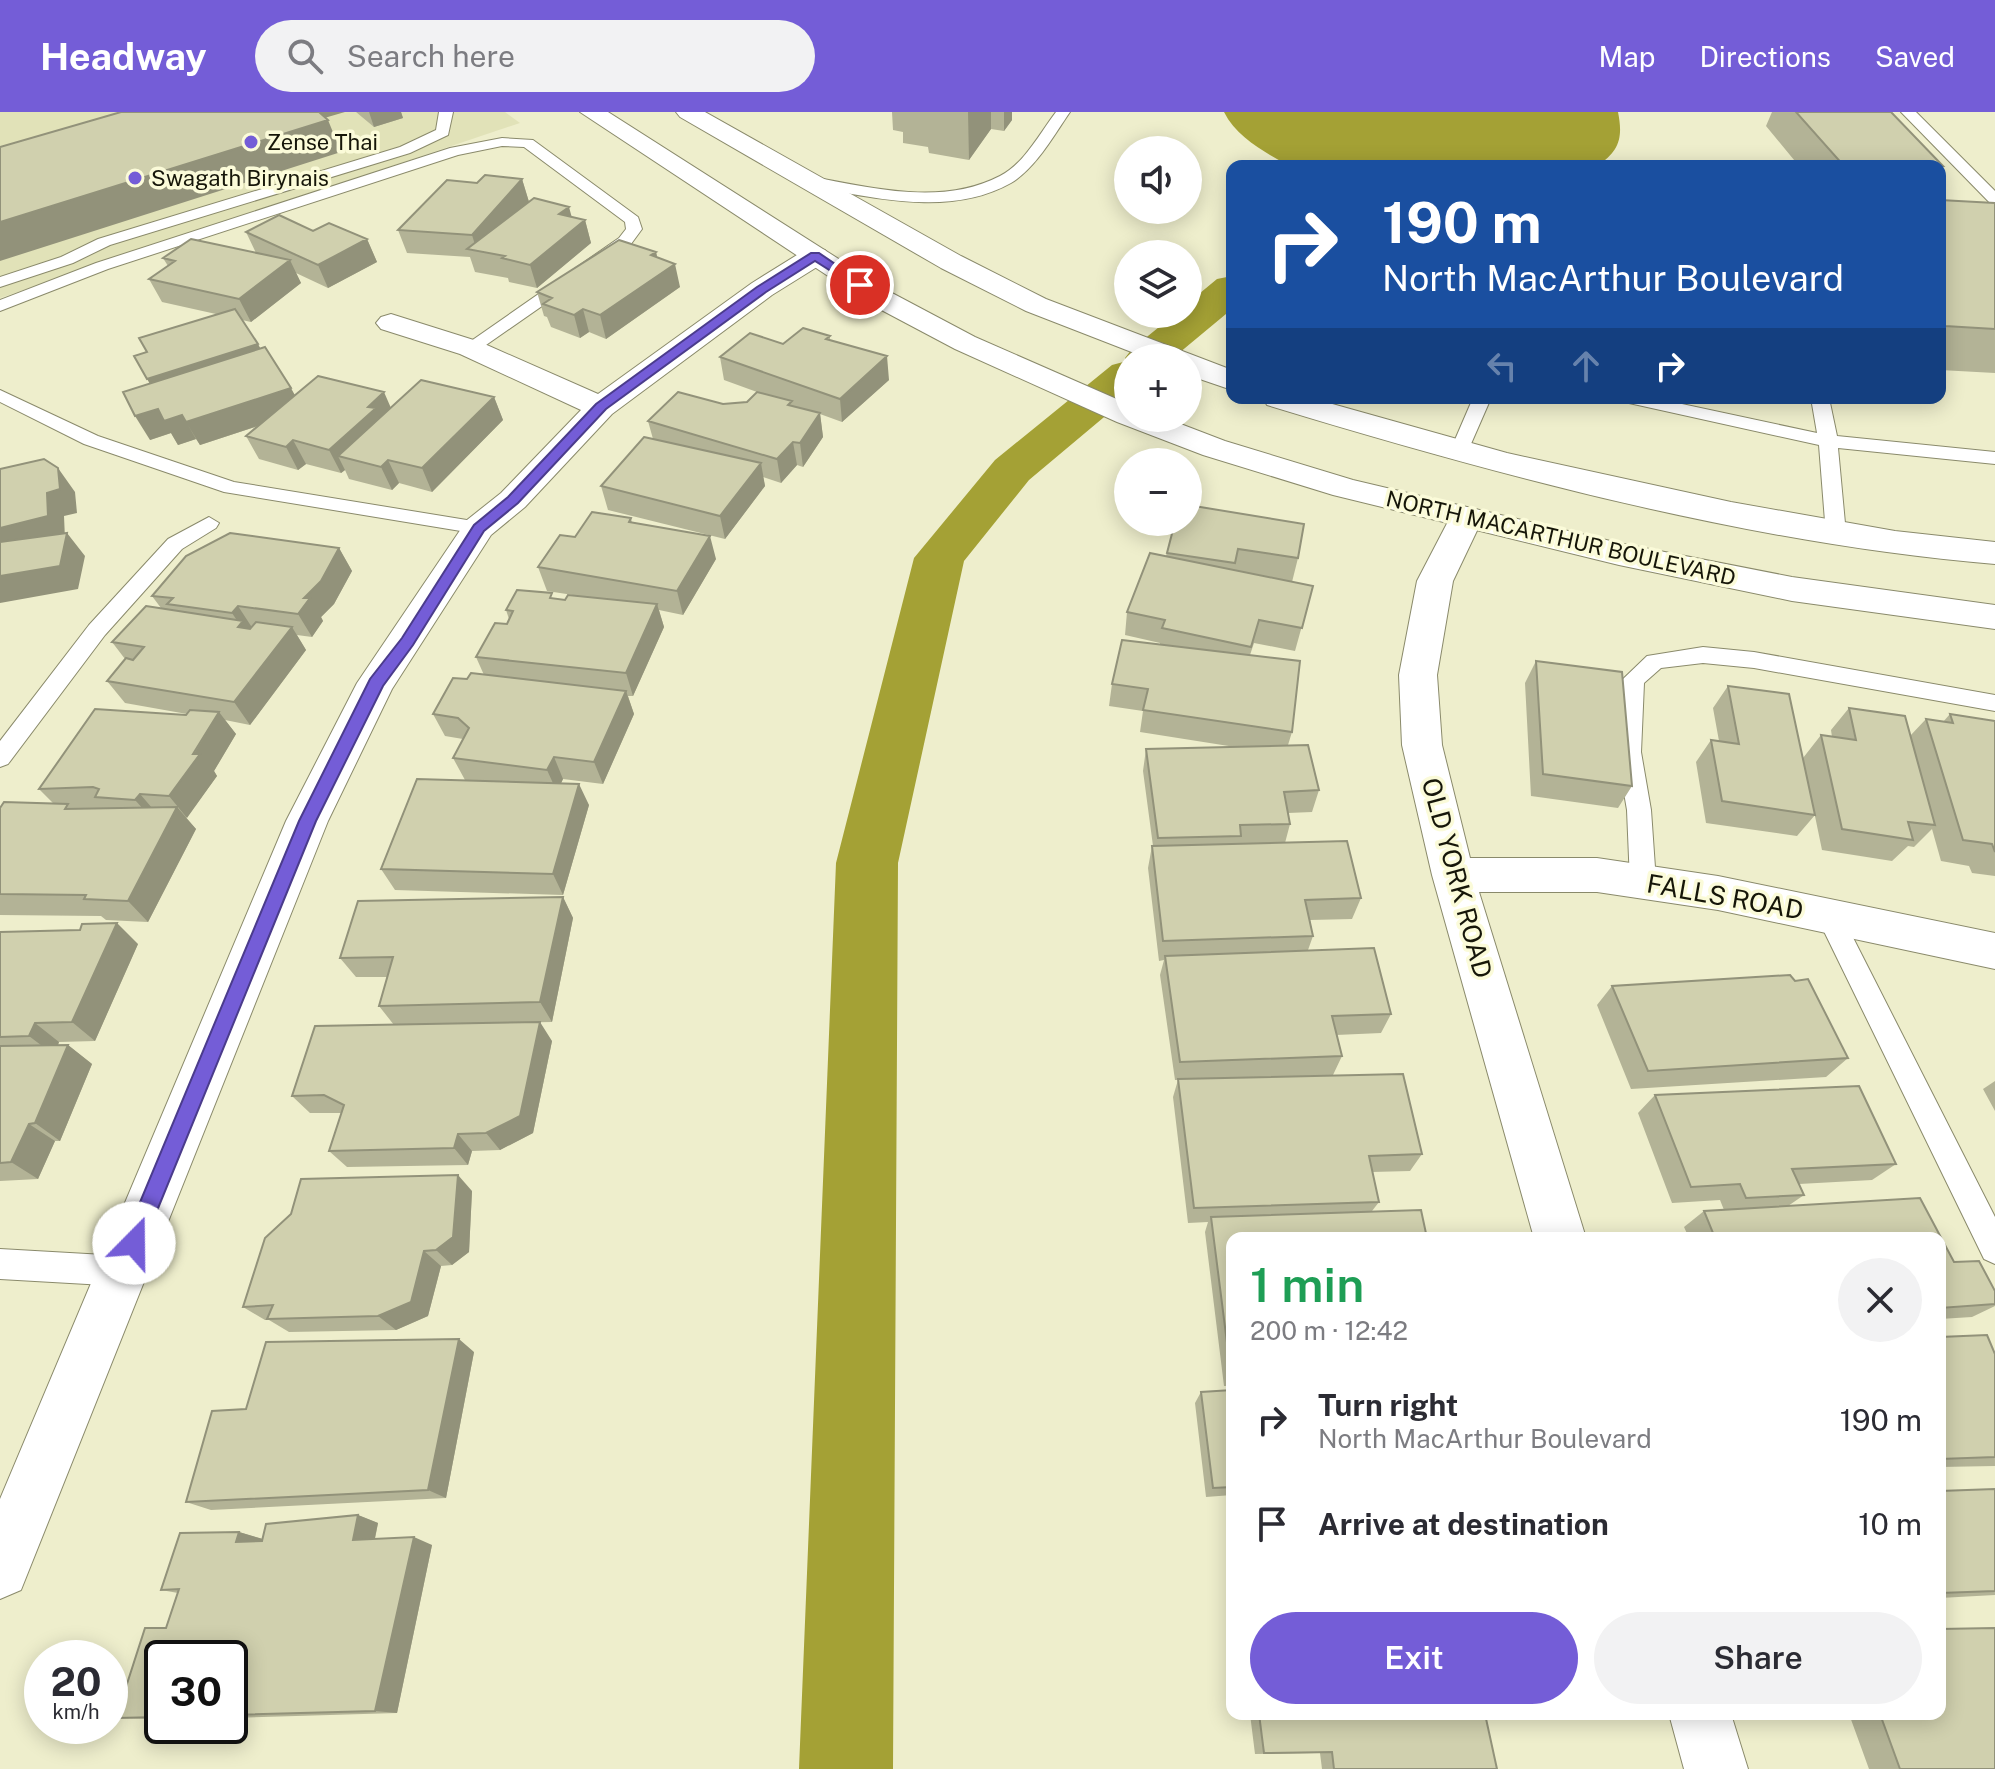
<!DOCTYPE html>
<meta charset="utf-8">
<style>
body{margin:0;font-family:"Public Sans",sans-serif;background:#f2f2f3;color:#2b2b33;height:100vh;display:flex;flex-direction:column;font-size:30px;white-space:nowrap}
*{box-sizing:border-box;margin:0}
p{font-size:26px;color:#7c7c81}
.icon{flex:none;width:44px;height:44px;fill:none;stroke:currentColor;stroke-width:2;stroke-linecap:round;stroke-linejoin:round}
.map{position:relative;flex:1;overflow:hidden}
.drawer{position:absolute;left:1226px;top:1120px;width:720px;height:488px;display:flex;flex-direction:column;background:#fff;border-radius:16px;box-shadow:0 4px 20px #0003}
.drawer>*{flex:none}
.top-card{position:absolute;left:1226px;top:48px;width:720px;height:244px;border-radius:16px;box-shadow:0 4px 20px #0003;background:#1a4fa0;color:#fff;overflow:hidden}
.fabs{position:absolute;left:1114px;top:24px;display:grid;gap:16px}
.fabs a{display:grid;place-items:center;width:88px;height:88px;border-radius:50%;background:#fff;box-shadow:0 4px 20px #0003;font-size:40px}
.speed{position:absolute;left:24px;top:1528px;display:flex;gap:16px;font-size:40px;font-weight:700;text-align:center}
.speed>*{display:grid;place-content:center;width:104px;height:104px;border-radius:50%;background:#fff;box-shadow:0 4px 20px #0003;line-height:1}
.speed small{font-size:20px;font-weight:400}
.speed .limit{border:4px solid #111;border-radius:12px;background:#fff;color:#111}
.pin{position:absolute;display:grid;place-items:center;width:68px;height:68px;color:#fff;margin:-34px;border:4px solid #fff;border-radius:50%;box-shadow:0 2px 8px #0007}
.me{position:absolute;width:88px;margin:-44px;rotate:22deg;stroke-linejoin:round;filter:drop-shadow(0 0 6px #0008)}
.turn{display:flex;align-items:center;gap:28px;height:168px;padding:0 24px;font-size:36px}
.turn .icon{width:104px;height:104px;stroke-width:2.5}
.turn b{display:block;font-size:56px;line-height:68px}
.lanes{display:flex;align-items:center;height:76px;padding:0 24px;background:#0003;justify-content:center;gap:40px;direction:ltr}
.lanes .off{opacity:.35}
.round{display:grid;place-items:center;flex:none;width:84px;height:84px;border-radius:42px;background:#f2f2f3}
.headline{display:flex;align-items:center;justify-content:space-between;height:136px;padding:0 24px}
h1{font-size:48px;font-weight:600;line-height:60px;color:#1e9e55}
.button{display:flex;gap:16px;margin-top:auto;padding:16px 24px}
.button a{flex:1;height:92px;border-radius:48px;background:#745dd7;color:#fff;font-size:32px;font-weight:600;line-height:92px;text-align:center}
.button a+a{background:#f2f2f3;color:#2b2b33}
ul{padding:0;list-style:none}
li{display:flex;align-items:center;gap:24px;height:104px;padding:0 24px}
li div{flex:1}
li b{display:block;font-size:30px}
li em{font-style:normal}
header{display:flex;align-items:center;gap:48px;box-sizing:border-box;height:112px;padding:0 40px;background:#745dd7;color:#fff}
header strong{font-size:38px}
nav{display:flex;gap:44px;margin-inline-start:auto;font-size:28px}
.search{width:560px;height:72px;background:#f2f2f3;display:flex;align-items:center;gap:20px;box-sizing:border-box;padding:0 28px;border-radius:44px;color:#7c7c81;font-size:30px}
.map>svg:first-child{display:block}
</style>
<header>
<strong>Headway</strong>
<div class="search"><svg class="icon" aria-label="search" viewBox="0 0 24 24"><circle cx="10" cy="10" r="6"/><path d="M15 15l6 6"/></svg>Search here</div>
<nav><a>Map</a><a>Directions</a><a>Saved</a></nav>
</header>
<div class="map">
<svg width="1995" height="1657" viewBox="0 0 1995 1657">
<rect width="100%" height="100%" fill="#eec"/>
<!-- built -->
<path fill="#e1e2b8" d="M0,0h505l15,11 -520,175z"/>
<!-- water -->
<path fill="#a4a135" d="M1224,0h394c5,25 2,39 -21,54h-308c-24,-14 -52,-28 -65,-54z"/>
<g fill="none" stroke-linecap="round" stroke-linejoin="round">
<!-- canal -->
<path fill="#a4a135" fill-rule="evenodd" d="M1232,164v33l-59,49h-45v39l-99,83 -65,81 -66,302 -5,906h-94l37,-906 78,-305 81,-98 117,-95 15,-4 -2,-3 7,-9 43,-35h13v-11l29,-24z"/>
<defs>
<path id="service" d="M439,0h14l-5,23 -38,18 -300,92 -37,18 -73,24v-10l61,-20 37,-18 302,-92 36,-17z
M1056,0h14c-16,23 -34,56 -59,71 -62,35 -138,14 -204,3l-8,-5 8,-5c63,11 133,31 193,0 24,-12 40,-43 56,-64z
M1901,0h15l79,79v14l-5,-2z
M502,26l31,2 105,77 4,12 -11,15 -155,108 -6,1 -9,-5 158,-110 7,-9 -1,-7 -101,-75 -22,-1 -44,9 -350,114 -108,42v-11l96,-37 354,-115z
M0,278l98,46 136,46 245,40 10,6 -10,6 -255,-42 -140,-48 -84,-42z
M1473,286h18l-24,55h-14l-2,-4z
M1620,286h34l163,35 -6,-35h18l8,38 158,16v12l-157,-16 8,86 -10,6 -10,-6 -7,-89 -190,-42z
M209,405l10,6 -3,5 -34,21 -77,86 -97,129 -8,3v-26l89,-116 79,-86z
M1703,535l51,5 241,43v16l-241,-43 -51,-5 -42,5 -17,15 -3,69 10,58 5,72 -4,7 -9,3 -9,-3 -4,-7 -3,-72 -10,-58 5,-72 25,-24z
M1830,794l9,4 156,307v47l-11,-5 -167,-342 4,-7z
M0,1137l122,7 11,4 4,11 -4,11 -11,4 -122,-7z"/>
<path id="minor" d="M815,136l10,2 4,6 -4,6 -53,33 -160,119 -87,93 -34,28 -99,154 -64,132 -307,769 -21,9v-100l286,-678 71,-138 110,-163 34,-27 80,-83 -121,-56 -79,-25 -5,-6 5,-6 10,-3 89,28 118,52 154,-111 53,-33z
M1466,395l12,3 5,8 -30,63 -16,94 5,70 28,113h127l121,18 277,57v36l-277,-59 -121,-18h-118l107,346h-52l-102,-363 -30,-130 -3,-70 18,-94 37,-71z
M1669,1602h62l17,55h-64z"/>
<path id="secondary" d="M580,0h28l284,181 83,44 153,67v14h37l60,23 128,39 266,63 173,34 203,28v24l-203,-28 -173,-36 -286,-70 -130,-40 -86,-33 -162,-73 -83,-44z
M676,0h29l256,144 85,43 186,71v20l-44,-15v-17h-41l-121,-47 -85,-43 -261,-151z
M1263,286h48l196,55 224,49 164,29 100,11v22c-243,-20 -495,-88 -728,-159z"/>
</defs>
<!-- service casing -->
<use href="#service" stroke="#8a8a6b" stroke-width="2"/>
<!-- minor casing -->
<use href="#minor" stroke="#8a8a6b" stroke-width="2"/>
<!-- secondary casing -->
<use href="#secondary" stroke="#8a8a6b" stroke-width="2"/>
<!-- service -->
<use href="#service" fill="#fff" fill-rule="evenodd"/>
<!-- minor -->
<use href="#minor" fill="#fff" fill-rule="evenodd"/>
<!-- secondary -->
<use href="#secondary" fill="#fff" fill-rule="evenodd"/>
</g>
<!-- wall -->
<path fill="#b3b396" d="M356,0h45l2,6 -29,9z
M892,0h120v8l-8,11 -13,-2 -22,31 -40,-7 -1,-6 -25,-4v-11l-10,-2z
M1772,0h119l52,54 -3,5v-5h-141l-33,-40z
M522,67l7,23 43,15 13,3 6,23 -54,45 -28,-6 -1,-4 -33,-6 -5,-15 -63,-4 -9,-23 79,-47z
M1940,88l55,3v170l-55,-3z
M313,119l54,8 10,23 -49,26 -32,-15 5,10 -50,39 -9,-2 18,28 35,47 96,13 103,-11 9,23 -71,72 -33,-9 -7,7 -43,-11 -4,-9 -4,3 -35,-9 -8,6 -39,-11 -13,-23 12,-10 -58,19 -4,-6 -18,6 -7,-12 -21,7 -1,-57 67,-69 -54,-12 -13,-23 19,-13 -5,-8 93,-5 -10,-21z
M656,140l1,5 23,30 -74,52 -17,-7 -9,6 -29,-11 -4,-10 -3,-1 -7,-24z
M830,224v5l59,39 -47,42 -22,-8 3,23 -20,30 -6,-2 -16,18 -18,-6 2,9 -40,53 -117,-29 -7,-24 52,-47 -5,-18 75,-17 24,-2 10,-10 -33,-12 -4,-23z
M631,406l1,5 84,36 -33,56 -24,-5 5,17 -31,69h-5l6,18 -31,70 -40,-5 -2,4 28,22 -26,90 -168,-5 -14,-21 93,-88 -9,-1 -12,-22 10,-19 -18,-3 -12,-22 34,-35 17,-4 -8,-18 31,-33 2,-5 -3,-9 48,-11 11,1 8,-5 -26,-4 -9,-24 37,-30z
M1175,410l123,36 -6,24 21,4 -18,65 -41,-8 -4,12 42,77 -4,13 31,45 -7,22 -24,1 2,11 -5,19 76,55 -9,21 -42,1 3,16 -5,14 83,64 -10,19 -45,2 6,21 -9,19 -83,3 172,76 -12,17 -38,1 7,30 -7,9 -140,27v148h-8l-19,-154 3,-10 -20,1 -15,-126 5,-17h-3l-15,-105 4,-15 -5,1 -11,-93 4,-22h1l-10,-75 3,-22 89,-2 -95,-15 3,-21 -34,-5 3,-22 48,-39v-2l-35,-8 2,-23 39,-56z
M339,436l13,23 -18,33 -13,13 2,4 -11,16 -15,-2 9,15 -56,75 -25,-5 11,14 -22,37 3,5 -31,42 10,11 -48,93 -42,-2 -5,-4 -101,-1v-107l53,-5 -14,-14 148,-75 -62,-11 -18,-22 18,-22 -13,-17 49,-34 -9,-12z
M1536,549l96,125 -14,22 -87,-12 -6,-113z
M1728,574l87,129 -18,21 -91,-13 -10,-61 15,-22 8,1 -6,-33z
M1849,596l61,28 16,-17 17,3 7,-8 45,7v155l-23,-3 -3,-7 -28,-5 -9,-32 -18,18 -6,-1 -16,15 -70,-11 -19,-92 18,-23 11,2 -1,-7z
M563,785l10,21 -21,104 -56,1 56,18 -19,92 -33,17 -28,1 -4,14 -121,2 -18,-16 12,-38h-31l-18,-17 102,-71 -15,-19 9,-29h-32l-16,-19z
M0,820l138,12 -43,97 -36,1 -1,3h10l24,19 -32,77h-5l-17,38 -38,2z
M1612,874l236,72 -22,19 -195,12 -34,-84z
M1995,969v30l-12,-22z
M1859,974l37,78 -24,16 -73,4 5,11 -16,11 132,-8 34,64 25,-1 16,30v15l-23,11 -32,2v-81h-251l-5,-11 20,-16 20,-1 -4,-10 -48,3 -34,-90 17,-18z
M472,1079l-3,61 -17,13 -11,1 -13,50 -32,14 -107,2 -20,-12h-4l-22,-13z
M1940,1225l55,17v112l-55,1z
M474,1240l-28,146 -235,12 -25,-8 60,-93z
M1232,1278v105l-26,2 -11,-94 6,-11z
M1995,1377v106l-55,3v-107z
M358,1403l20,8 -3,16 57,6 -35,168 -167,5v-60h-68v61l-46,-1 50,-90 12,-35 -17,-3 78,-58 23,7z
M1250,1602h235l12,55h-175l-2,-16 -65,1z
M1849,1602h91l55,55h-126z"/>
<!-- shaded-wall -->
<path fill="#92927a" d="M303,0h42l-38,11z
M369,0h32l2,6 -29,9z
M968,0h23v17l-22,31z
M1004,0h8v8l-8,11z
M328,8l13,32 -341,109v-39z
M522,67l7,23 -52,49 -5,-16z
M569,95l6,22 10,-9 6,23 -54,45 -7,-23 29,-51z
M367,127l10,23 -49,26 -10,-23z
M656,140l5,22 14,-10 5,23 -74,52 -6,-24 51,-60z
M290,148l11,23 -50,39 -12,-23z
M583,197l6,23 -9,6 -6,-23z
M258,232l12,23 -109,35 -14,-23z
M887,244l2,24 -47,42 -2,-23z
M291,276l12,23 -103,34 -14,-23z
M384,280l10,23 -56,41 7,14 -4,3 -12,-23 39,-43z
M494,285l9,23 -71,72 -10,-24z
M158,297l24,6 14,24 -18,6 -7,-12 -21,7 -15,-24z
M820,301l3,24 -20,30 -3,-24z
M293,328l13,24 -8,6 -12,-23z
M793,330l4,23 -16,18 -4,-24z
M388,348l11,23 -7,7 -11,-23z
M761,351l4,23 -40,53 -5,-23z
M58,356l17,24 2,21 -13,3 1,23 -65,17v-28l47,-35z
M67,421l18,23 -7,33 -78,14v-27z
M710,424l6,23 -33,56 -6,-24z
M339,436l13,23 -18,33 -13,13 2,4 -11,16 -14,-23 6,-16z
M657,492l7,23 -31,69 -7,-23z
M238,494l15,23 -15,-2 2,-2 -8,-12z
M292,515l14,23 -56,75 -16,-23z
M626,579l8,23 -31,70 -9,-22z
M219,600l17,22 -22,37 3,5 -30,42 -18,-22z
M554,645l9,22 -6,13 -10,-22z
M579,672l10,21 -26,90 -10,-21z
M140,682l19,22 -4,6 -20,-22z
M177,695l19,22 -48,93 -20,-21z
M563,785l10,21 -21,104 -12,-20z
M117,811l21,21 -43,97 -23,-19z
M540,910l12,19 -19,92 -33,17 -14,-17z
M35,911l24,19 -5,13 -25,-19z
M68,933l24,19 -32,77 -25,-18z
M29,1012l26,17 -17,38 -27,-17z
M458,1022l14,17 -4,14 -14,-17z
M458,1063l14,16 -3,61 -17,13 -16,-15z
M424,1139l17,15 -13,50 -32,14 -18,-14z
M459,1227l15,13 -28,146 -18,-8z
M358,1403l20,8 -5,24 -20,-7z
M239,1420l24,7 -3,11 -24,-8z
M414,1425l18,8 -35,168 -22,-2z"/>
<!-- building -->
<path fill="#d0d0ae" stroke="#92927a" stroke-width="2" d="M121,0h198l9,8 -328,102v-75z
M1796,0h95l52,54h-99z
M485,63l37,4 -50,56 -74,-5 49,-50 30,3z
M534,86l35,9 -10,7 26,6 -55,45 -28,-7 3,-2 -38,-7z
M1940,88l55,3v126l-50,-3 -5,-7z
M279,103l34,16 16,-8 38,16 -49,26 -72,-33z
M191,127l99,21 -51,39 -90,-20 26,-18 -12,-3z
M619,128l37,12 -5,3 24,9 -75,51 -17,-6 -9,6 -31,-11 9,-6 -15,-6z
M235,197l23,35 -111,35 -13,-23 13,-4 -8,-14z
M803,216l27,8 -4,3 61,17 -47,43 -120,-42 30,-24 33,11z
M265,235l26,41 -105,34 -4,-7 -18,6 -6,-12 -23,7 -12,-24z
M318,264l66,16 -16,15 8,1 -47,42 -36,-10 -7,7 -40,-11z
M421,268l73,17 -72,71 -34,-8 -7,7 -43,-11z
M678,280l45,12 24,-2 10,-10 35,9 -4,4 32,8 -20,30 -7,-1 -16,17 -129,-38z
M644,325l117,26 -41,53 -119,-30z
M44,347l14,9 2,21 -13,4 1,23 -48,12v-59z
M1188,393l116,19 -6,34 -60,-9 -3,14 -68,-10 8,-31h13z
M592,400l39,6 -2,4 81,14 -33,55 -139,-24 22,-32 15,2z
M67,421l-7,33 -60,10v-34z
M230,421l109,15 -18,33 -17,17h6l-12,16 -60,-8 -6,7 -65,-9 6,-6 -21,-2 34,-40z
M1150,441l163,33 -11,42 -43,-8 -8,27 -89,-19 3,-8 -38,-8z
M517,478l35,3 -2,5 15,2 3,-5 89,9 -31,69 -150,-16 19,-34 12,1 6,-13 -7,-1z
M146,494l97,15 -5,6 12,2 6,-7 36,5 -58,75 -127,-21 19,-23 7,2 11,-13 -32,-5z
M1122,528l178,21 -8,71 -149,-22 5,-21 -36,-5z
M1536,549l86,11 10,114 -89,-12z
M471,561l155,18 -32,71 -40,-5 -7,13 -94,-12 16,-30 -11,-10 -25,-4 20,-36 14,1z
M1728,574l61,8 26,121 -93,-14 -11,-61 28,4z
M1849,596l56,8 30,109 -27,-3 5,18 -71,-11 -21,-94 35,5z
M95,597l91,6 4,-5 29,2 -26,42h7l-31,42 -29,-2 -5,6 -40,-3 4,-8 -6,-2 -54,2z
M1950,602l45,7v131l-3,-8 -29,-4 -37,-121 27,4z
M1308,633l11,45 -35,2 6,32 -50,1 1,11 -83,2 -12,-89z
M417,667l162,5 -26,90 -172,-5z
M4,690l64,2 -3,5 112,-2 -49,94 -44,-2 2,-4 -86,-1v-86z
M1347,729l14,57 -56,2 8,36 -150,5 -11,-95z
M563,785l-23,105 -161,4 14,-49 -53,1 18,-57z
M117,811l-45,99 -37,1 -6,13 -29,1v-105l80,-2 2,-6z
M1374,836l17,66 -59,2 10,40 -162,6 -15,-106z
M1790,863l5,6 13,-2 40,79 -200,13 -36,-85z
M540,910l-20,94 -34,17 -28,1 -4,14 -125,3 15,-46 -20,-10 -32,1 23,-70z
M68,933l-33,78 -6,1 -18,38 -11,1v-117z
M1403,962l19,80 -53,2 10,46 -185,6 -16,-129z
M1859,974l37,78 -104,5 12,26 -58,3 -6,-14 -49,3 -36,-92z
M458,1063l-5,62 -17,13 -12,1 -13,51 -33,14 -111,3 6,-14 -30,2 22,-69 26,-24 10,-35z
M1920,1086l34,64 25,-1 16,30v13l-55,4v-70h-225l-11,-27z
M1421,1098l6,28h-195l-1,136 -20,-157z
M1987,1223l8,19v103l-55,2v-122z
M459,1227l-31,151 -242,12 26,-91 34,-2 20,-67z
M1232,1278v97l-19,1 -12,-96z
M1995,1377v102l-55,2v-102z
M358,1403l-5,25 61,-3 -39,174 -145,4v-57h-68v59l-46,1 29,-90h21l13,-39 -18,1 19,-57 59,-1 -3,10 26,-1 4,-17z
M1995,1516v141h-95l-20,-55h60v-85z
M1259,1602h226l12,55h-163l-2,-17 -68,1z"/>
<!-- route -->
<path fill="#745dd7" stroke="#4b3c8c" stroke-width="2" d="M811,141h8l47,32 -10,2 -41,-26 -49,31 -160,117 -88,94 -34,28 -71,114 -30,41 -67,135 -175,429 -7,3 -8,-3 -3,-7 176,-422 71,-142 32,-41 72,-113 34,-28 88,-93 161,-117z"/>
<!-- markers -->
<g fill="#745dd7" stroke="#fbfbd9" stroke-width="3">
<circle cx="251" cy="30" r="8"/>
<circle cx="135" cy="66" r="8"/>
</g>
<g text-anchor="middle" stroke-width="7" stroke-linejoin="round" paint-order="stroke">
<!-- far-poi labels -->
<g font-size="22" fill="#161609" stroke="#fbfbd9" text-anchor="start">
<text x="267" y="38">Zense Thai</text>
<text x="151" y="74">Swagath Birynais</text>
</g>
<!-- far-street labels -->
<g font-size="22" fill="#161609" stroke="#fbfbd9">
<text transform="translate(1561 426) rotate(13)" y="8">NORTH MACARTHUR BOULEVARD</text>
</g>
<!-- street labels -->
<g font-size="26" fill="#161609" stroke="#fbfbd9">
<text transform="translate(1457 766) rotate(75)" y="9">OLD YORK ROAD</text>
<text transform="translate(1725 785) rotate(10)" y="9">FALLS ROAD</text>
</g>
</g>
</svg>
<div class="fabs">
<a><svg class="icon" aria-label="sound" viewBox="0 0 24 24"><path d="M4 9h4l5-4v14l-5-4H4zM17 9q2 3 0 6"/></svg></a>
<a><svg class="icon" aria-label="layers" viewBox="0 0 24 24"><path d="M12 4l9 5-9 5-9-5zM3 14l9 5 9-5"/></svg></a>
<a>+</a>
<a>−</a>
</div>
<div class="speed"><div>20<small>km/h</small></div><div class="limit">30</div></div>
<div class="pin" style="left:860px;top:173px;background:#d93025"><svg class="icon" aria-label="arrive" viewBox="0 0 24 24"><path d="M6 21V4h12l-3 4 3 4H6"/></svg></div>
<svg class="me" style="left:134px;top:1131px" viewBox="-20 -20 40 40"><circle r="19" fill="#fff"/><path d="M0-13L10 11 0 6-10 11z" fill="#745dd7"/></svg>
<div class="top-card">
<div class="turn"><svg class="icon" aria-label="right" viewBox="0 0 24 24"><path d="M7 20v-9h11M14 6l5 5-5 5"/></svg><div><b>190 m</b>North MacArthur Boulevard</div></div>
<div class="lanes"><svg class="icon off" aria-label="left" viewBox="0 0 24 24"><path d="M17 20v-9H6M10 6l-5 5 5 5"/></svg><svg class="icon off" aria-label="ahead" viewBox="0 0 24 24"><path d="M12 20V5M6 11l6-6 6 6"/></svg><svg class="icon" aria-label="right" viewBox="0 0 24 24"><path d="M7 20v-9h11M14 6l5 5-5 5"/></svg></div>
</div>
<section class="drawer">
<div class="headline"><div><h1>1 min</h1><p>200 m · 12:42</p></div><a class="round"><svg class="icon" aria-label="close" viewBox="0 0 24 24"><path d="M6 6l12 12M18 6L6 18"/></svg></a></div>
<ul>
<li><svg class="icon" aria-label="right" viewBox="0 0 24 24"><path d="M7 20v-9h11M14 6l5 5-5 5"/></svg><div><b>Turn right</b><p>North MacArthur Boulevard</p></div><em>190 m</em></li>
<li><svg class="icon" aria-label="arrive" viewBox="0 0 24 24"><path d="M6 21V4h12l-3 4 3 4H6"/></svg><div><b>Arrive at destination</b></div><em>10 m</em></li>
</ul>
<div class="button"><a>Exit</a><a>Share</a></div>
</section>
</div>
